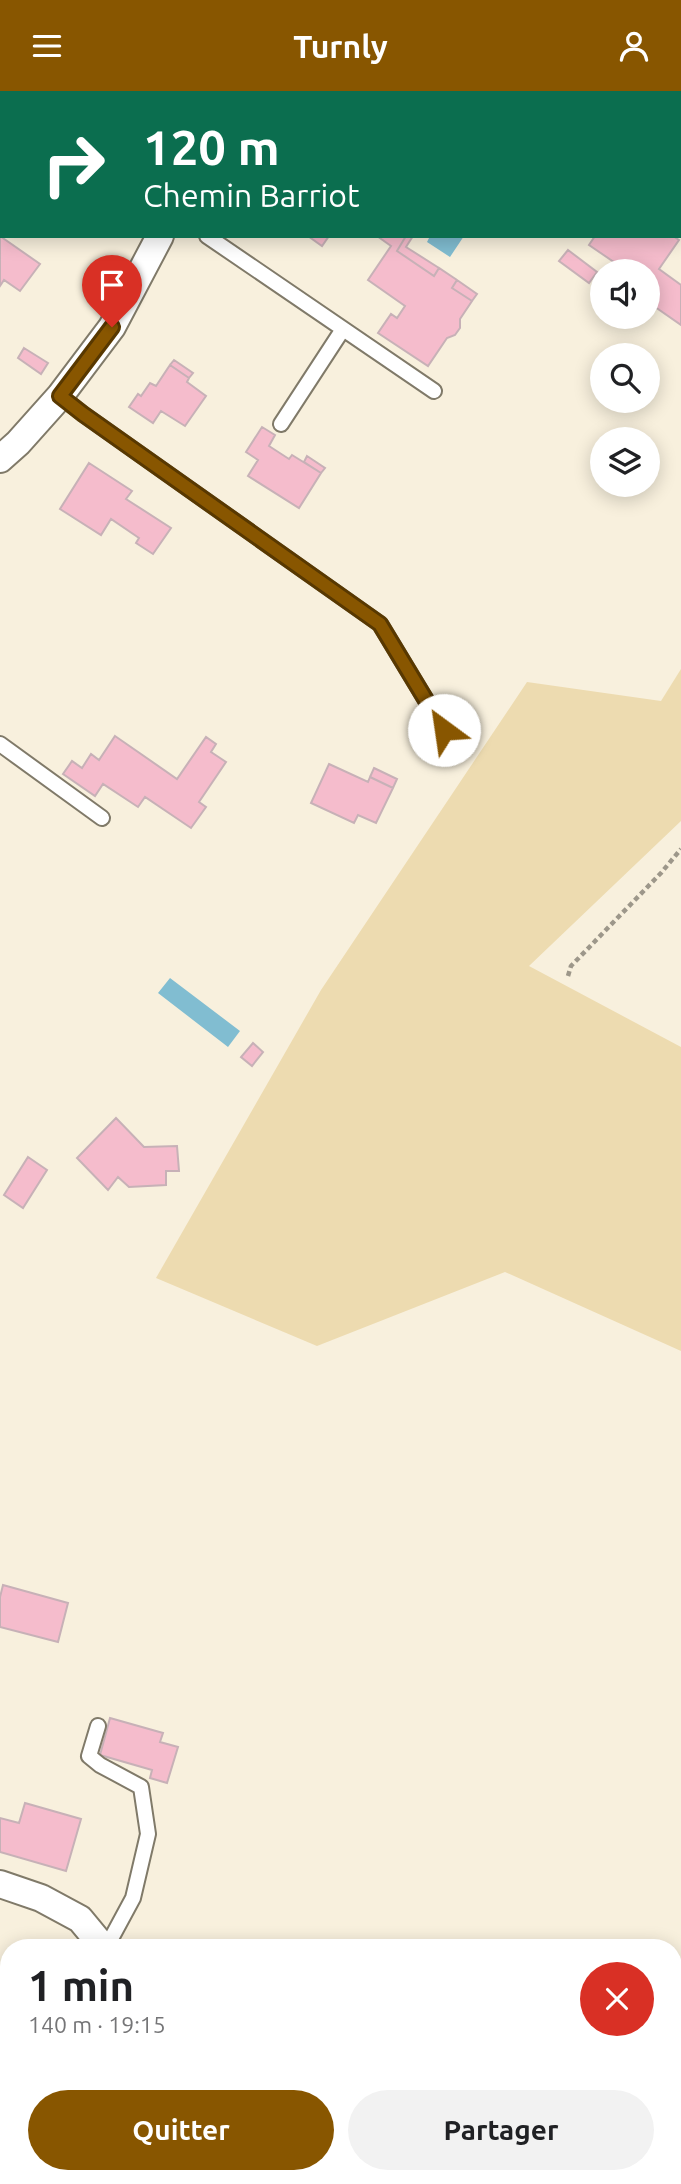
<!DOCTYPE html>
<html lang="fr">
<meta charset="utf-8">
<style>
body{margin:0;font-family:Ubuntu,sans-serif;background:#f2f2f2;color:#202124;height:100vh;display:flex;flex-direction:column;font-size:26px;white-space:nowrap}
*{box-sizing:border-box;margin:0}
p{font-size:23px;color:#757577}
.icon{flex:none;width:38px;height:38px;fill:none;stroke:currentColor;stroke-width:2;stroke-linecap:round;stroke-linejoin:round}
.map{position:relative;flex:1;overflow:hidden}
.panel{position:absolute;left:0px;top:1848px;width:682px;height:245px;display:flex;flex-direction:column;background:#fff;border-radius:28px 28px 0 0;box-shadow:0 4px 18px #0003}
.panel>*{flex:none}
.guide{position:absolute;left:0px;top:0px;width:682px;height:147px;box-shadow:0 4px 18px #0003;background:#0b6e4f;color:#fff;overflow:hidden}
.controls{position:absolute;left:590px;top:168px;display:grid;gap:14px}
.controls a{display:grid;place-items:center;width:70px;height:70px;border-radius:50%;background:#fff;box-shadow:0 4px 18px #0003;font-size:35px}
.pin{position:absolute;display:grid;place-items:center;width:60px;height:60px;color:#fff;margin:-72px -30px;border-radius:50% 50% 50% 0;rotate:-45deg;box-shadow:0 0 7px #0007}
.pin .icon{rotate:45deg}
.me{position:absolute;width:77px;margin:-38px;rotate:329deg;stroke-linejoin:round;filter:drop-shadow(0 0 5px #0008)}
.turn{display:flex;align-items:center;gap:24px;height:147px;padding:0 28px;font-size:32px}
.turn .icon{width:91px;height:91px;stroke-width:2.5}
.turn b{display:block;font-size:49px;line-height:60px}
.round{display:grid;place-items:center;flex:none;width:74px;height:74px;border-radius:37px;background:#f2f2f2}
.summary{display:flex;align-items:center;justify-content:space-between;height:119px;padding:0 28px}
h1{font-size:42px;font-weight:700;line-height:52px}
.action{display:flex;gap:14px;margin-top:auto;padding:14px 28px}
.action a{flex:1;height:80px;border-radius:42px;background:#885600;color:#fff;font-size:28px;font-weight:700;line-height:80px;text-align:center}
.action a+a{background:#f2f2f2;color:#202124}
header{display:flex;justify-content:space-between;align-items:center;height:91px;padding:0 28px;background:#885600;color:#fff;font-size:32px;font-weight:700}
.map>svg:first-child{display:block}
</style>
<header><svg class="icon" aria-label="menu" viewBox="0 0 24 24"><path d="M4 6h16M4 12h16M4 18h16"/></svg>Turnly<svg class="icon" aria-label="person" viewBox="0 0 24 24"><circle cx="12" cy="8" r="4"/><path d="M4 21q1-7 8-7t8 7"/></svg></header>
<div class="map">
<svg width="681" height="2093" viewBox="0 0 681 2093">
<rect width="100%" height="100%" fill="#f8f0dd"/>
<!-- green -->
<path fill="#eddbb0" d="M681,578v152l-152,145 152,81v304l-176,-79 -188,74 -161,-68 165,-288 206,-308 134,19z"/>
<!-- water -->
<path fill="#81bdd1" d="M430,145h34l-14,21 -23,-15z
M170,887l70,53 -12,16 -70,-54z"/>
<!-- building -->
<path fill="#f5bccc" stroke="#c7b1b7" stroke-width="2" d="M44,0h59l2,2h-58z
M416,0h50l-1,2h-46z
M0,145l40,28 -20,27 -16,-11 -4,6z
M308,145h21l-7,10z
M377,145h29l-9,15 37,25 5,-8 18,12 -5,8 20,13 -12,18v9l-5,7 -8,3 -19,28 -50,-33 13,-19 6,4 8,-12 -37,-26 23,-34z
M406,145h7l-7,11 33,21 -5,8 -37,-25z
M595,145h78l6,4 -20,29 22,16v40l-33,-23v-31h-21l-38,-26z
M568,159l29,22 -8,11 -30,-22z
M457,189l20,14 -5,7 -20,-13z
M24,257l24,15 -7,11 -23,-16z
M174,269l19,13 -4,5 -19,-13z
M170,274l19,13 -2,4 19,14 -21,30 -24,-15 -8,12 -24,-16 9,-13 3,2 9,-13 6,3z
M262,336l13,8 -6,11 20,13 3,-4 29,18 -22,35 -51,-32 10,-16 -12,-8z
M307,365l18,12 -4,5 -17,-11z
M89,372l43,28 -6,8 45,29 -18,26 -17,-11 3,-5 -28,-19 -10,16 -41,-26z
M115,645l62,43 29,-42 10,7 -5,8 15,10 -27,40 7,5 -15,21 -46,-31 -7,10 -35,-23 -8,12 -32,-22 9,-13 10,7 9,-14 8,6z
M329,673l39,18 2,-5 23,11 -17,35 -18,-8 -4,8 -43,-20z
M374,677l23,11 -4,9 -23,-11z
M253,952l10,9 -11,14 -11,-9z
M116,1027l28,29 33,-1 2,25h-13v14l-37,2 -11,-10 -10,13 -31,-32z
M28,1066l19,13 -24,38 -19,-13z
M3,1494l65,18 -10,39 -58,-15v-30z
M110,1627l53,15 -3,9 18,5 -11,36 -17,-5 2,-8 -52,-15z
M25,1712l56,16 -15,52 -66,-19v-34l19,5z"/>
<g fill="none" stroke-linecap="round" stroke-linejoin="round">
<defs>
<path id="service" d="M0,40h2
M207,145l227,155
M60,305l23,18 297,210 64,106
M281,333l62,-95
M0,653l102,74
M98,1635l-9,30 11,9 41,22 7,47 -15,64 -27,50"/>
<path id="minor" d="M243,2l1,-2
M0,368l18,-16 42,-47 52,-69 48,-91
M0,1793l41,14 39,21 24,29
M150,2084l11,9"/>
</defs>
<!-- service casing -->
<use href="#service" stroke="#807a69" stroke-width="18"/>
<!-- minor casing -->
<use href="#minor" stroke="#807a69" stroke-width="30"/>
<!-- path -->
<path stroke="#9d978a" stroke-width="4.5" stroke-dasharray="5 3.5" stroke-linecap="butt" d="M568,885l3,-10 90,-93 20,-24
M70,2093l3,-9"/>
<!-- service -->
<use href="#service" stroke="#fff" stroke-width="14"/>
<!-- minor -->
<use href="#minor" stroke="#fff" stroke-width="26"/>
</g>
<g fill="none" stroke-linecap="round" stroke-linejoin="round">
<defs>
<path id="route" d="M112,236l-52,69 23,18 297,210 64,106"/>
</defs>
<!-- route casing -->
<use href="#route" stroke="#583800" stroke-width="18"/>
<!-- route -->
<use href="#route" stroke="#885600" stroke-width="12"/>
</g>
</svg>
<div class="controls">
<a><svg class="icon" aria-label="sound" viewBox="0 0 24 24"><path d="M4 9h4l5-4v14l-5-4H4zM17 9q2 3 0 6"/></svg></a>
<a><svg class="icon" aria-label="search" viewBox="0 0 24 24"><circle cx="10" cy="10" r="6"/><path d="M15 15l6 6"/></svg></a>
<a><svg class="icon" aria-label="layers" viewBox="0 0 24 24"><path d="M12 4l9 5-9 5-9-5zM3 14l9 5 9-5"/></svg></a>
</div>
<div class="pin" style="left:112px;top:236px;background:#d93025"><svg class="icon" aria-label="arrive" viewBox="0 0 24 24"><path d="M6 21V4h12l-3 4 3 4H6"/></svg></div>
<svg class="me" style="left:444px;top:639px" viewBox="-20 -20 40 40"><circle r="19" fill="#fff"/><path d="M0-13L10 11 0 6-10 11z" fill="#885600"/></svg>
<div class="guide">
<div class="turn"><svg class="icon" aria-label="right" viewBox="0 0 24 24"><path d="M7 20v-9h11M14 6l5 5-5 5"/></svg><div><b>120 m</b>Chemin Barriot</div></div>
</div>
<section class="panel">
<div class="summary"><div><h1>1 min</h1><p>140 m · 19:15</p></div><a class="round" style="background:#d93025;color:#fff"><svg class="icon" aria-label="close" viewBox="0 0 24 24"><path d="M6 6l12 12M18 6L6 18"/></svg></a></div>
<div class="action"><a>Quitter</a><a>Partager</a></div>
</section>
</div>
